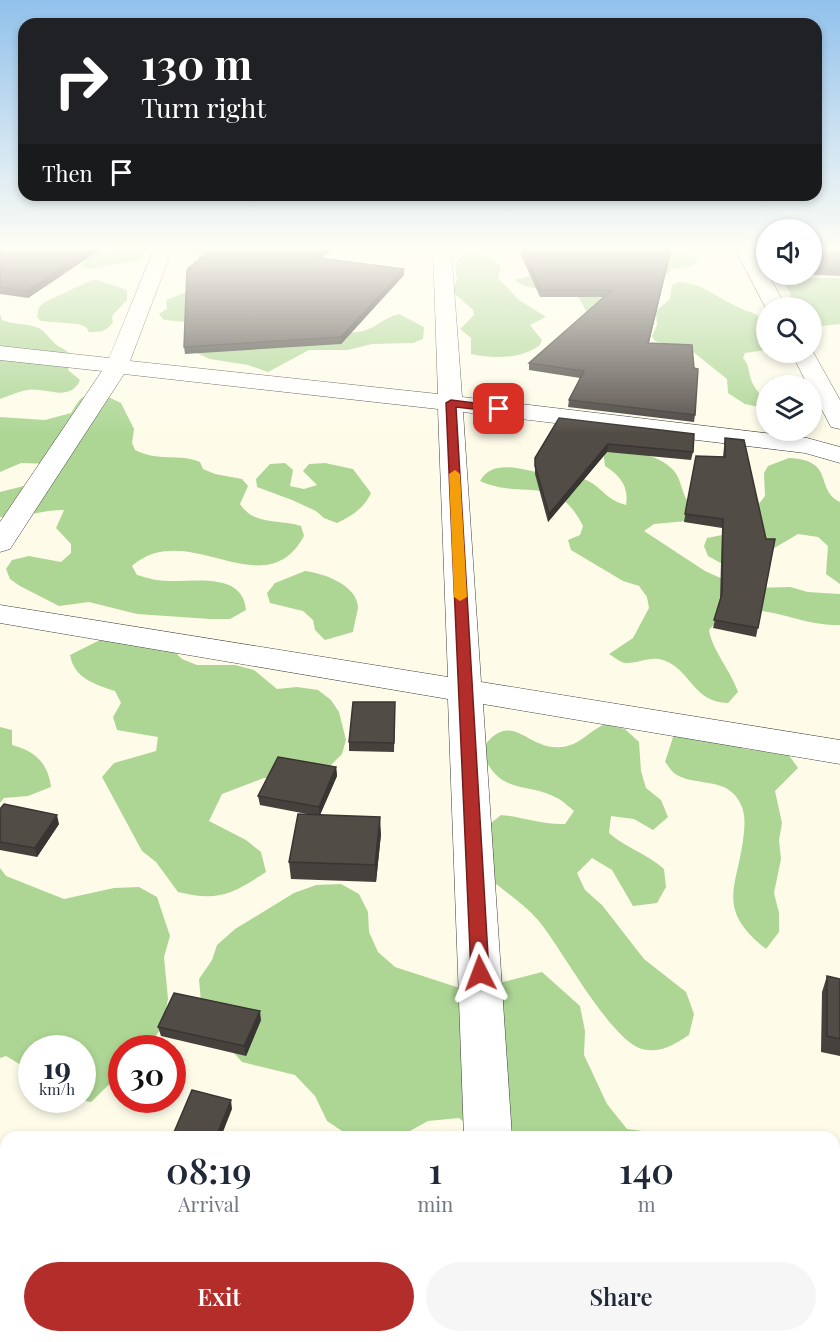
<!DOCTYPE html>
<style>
body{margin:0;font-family:"Playfair Display",serif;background:#f6f6f7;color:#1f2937;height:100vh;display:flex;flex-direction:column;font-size:22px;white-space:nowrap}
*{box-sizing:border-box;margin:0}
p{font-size:20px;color:#747a83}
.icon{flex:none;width:33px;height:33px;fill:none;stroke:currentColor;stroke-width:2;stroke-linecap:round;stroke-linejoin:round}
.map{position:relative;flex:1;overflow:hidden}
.panel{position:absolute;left:0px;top:1131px;width:840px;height:212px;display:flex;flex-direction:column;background:#fff;border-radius:18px 18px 0 0;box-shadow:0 3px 9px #0003}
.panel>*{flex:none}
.hud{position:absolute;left:18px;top:18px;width:804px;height:183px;border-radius:18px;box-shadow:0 3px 9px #0003;background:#202124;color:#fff;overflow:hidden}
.buttons{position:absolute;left:756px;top:219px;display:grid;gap:12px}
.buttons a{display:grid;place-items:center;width:66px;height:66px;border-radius:50%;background:#fff;box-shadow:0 3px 9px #0003;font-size:30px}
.speed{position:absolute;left:18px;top:1035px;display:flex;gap:12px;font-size:30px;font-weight:700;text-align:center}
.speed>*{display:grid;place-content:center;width:78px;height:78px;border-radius:50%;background:#fff;box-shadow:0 3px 9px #0003;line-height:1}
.speed small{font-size:15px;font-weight:400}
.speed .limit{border:9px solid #d22;background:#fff;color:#111}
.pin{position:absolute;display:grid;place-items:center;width:51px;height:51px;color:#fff;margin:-26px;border-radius:12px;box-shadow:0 3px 9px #0006}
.me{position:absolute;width:66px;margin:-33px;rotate:357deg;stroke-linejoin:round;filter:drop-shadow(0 0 4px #0008)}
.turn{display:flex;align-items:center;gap:21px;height:126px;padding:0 24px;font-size:27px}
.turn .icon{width:78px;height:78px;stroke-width:2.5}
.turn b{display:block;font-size:42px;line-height:51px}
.then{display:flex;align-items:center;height:57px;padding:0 24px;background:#0003;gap:12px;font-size:22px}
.eta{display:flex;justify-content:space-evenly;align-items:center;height:102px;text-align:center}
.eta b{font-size:36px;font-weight:600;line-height:42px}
.primary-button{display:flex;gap:12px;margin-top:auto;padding:12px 24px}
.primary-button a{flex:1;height:69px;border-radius:36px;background:#b32e2a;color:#fff;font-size:24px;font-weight:600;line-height:69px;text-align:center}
.primary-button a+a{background:#f6f6f7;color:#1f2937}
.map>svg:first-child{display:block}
</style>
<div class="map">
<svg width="840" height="1342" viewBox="0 0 840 1342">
<rect width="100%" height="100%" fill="#fefce9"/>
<!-- forest -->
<path fill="#add695" d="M0,247h103v6l9,1 8,-7h25l-3,10 -6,4 -48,8 -7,-3 7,-9z
M303,247l41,86c32,0 31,-12 55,-19l25,13 -1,12 -10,4 -41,1 -24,6h-39l-41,22 -20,-7 -38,-6 -18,-8 1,-81 -7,-3 13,-7 -1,-4 -31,-4v-4z
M669,252l22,2 6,4v4l-4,4 -22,3 -2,4 -45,13 -36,27c-5,-5 -6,-14 -13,-18 -18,-10 -46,-1 -60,-15l16,-5z
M467,254c13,0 29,1 34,15l-3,9 21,22 27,17 -16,8 12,15 -2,5c-18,14 -47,14 -69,9v-16l-11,-9 14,-14 -1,-5 -20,-18 4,-13 -2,-13 5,-8z
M793,278h47v46l-28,3v-19h-31l10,-14 -6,-9 1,-4z
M94,279l33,11v10l-15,16 1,6c-6,10 -13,10 -24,10l-3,-5 -8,-3 -37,-3 -4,-4 2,-10 6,-5z
M679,282c22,1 36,14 55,23 12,7 22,7 32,16v29l-21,3 -2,5c6,7 5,10 7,18 2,10 11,19 16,26l-7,5 -14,-3 -17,-11 -1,-14 -35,-28 -37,-10 -3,-5 5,-11 -1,-14 14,-12 2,-14z
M184,293l10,1 -6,28 -24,-2 -5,-6 8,-5 -1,-9z
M0,314l2,6c12,5 22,3 34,7 10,3 14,14 22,19 7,4 11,5 15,12l-5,12 12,10c-10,23 -35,7 -52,10 -9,1 -19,6 -28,9z
M102,394l19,9 13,26 -2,14 3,7c23,12 44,3 65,12l3,7 12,5 27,5 6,7 -8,18c14,22 39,15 61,22l3,10c-40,73 -116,-19 -172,30l5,9c10,3 21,6 32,6 26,1 74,-9 77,29l-16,9h-20l-73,-5 -48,-12 -30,4 -39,-20 -10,-7 -4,-10 6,-9 17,-4 32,6 10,-9v-9l-15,-16 8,-18c-22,0 -42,8 -64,7v-25l28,-7 23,-21 -30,-1 -21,9v-55l45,3 26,-7c11,-17 9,-18 31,-19z
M603,450c24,3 54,1 71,21 8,9 7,23 16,33l-3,17 -33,3 -10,7 61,40 31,14 18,3 36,-1 18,5 32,2v31c-46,3 -96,-38 -131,5 3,20 22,41 29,62l-10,11c-36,-1 -37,-34 -65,-43 -12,-4 -26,4 -38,3 -5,-1 -11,-6 -16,-9l24,-16 16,-30 -2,-11 -8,-11 -16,-5 -52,-31 -3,-10 12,-5 3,-9c-27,-54 -59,-25 -103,-45 13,-24 45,-10 67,-7 12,1 26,1 37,5 18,7 20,20 42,26 3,-19 -6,-29 -21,-39z
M789,458c47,2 25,31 51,44v82l-14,-10 2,-28 -10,-9 -20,-3 -63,37 -27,-15 -4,-10 3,-8 30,-6 28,-36 -1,-23 4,-7z
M285,463l8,7 -3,16 14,3 13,-4 -14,-14 6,-7 16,-1 28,6 18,24c-7,15 -19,23 -34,30l-13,-5 -8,-7 -24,-11 -35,-13 -1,-8 14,-15z
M305,571c18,2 53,14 53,37 -1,7 -4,16 -5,24l-28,8 -10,-10 -2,-10 -10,-9 -33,-8 -3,-10 8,-10z
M102,639l70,10 10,10 15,6h38l19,5 23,19 20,-2 21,3 13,10 8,12 7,28 -4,14 -13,13 -43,11h-22l-42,16 -13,27 37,19 15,12 5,20c-33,22 -48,30 -88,20l-22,-30 -14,-11 -40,-74 12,-14 42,-12 2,-14 -41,-7 -4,-13 8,-14 -6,-12c-21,-7 -41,-13 -45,-36z
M605,724l20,5 14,13 2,29 5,17 15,12 7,17 -15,13 -19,-11 -23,-3 -2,17c17,15 37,20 55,36l2,18 -9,16 -24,3 -21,-36 -20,-12 -15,15 8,17 17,15 42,54 42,33 8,22 -5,21c-14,9 -29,19 -47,14 -32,-9 -81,-102 -104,-129 -14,-16 -33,-28 -49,-42l-4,-50 16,-13c23,2 40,10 64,9l9,-13c-5,-4 -10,-9 -15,-12 -33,-19 -59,-1 -78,-49 31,-44 45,1 80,-3 18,-1 28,-16 44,-23z
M0,727l12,3v15c23,6 36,18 39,42l-23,9 -24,2 -4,5z
M674,734l54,5 16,10 44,5 10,14 -23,23 7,32 -3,17 2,19 -7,34 5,20v19l-13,17c-53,-42 -27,-63 -22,-117 1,-11 1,-21 -5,-31 -13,-24 -44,-15 -62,-26 -5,-2 -9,-10 -12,-13z
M0,868l6,8 58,23 50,-11 25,-1 18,10 13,39 -6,21 4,42 -5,26 -15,23h-26l-1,25 -30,29 -10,-2 1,-52h-50l-1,23 -25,-15 -6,2z
M341,884l18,10 9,18 1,20 9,20 17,15 74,24 73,-19 38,34 5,25 -1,24 23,49 20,25 31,4 7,4h-183l-23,-19 -31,3 -29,16h-48l-24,-16 -12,-25 -20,-21 -53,-13 -17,-19 -24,-40 -2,-24 13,-19 5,-15 18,-16 59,-36 22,-8z
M834,1165l6,3v114l-6,-9z
M6,1330v6l250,1 -2,5h-254v-9z
M405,1337h98l3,5h-101z"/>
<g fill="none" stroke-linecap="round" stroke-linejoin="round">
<defs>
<path id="minor" d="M155,247h18l-43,114 308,33 -5,-147h18l11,150 345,41 33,9v16l-35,-10 -342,-41 18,270 359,58v24l-357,-60 29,433h-48l-16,-438 -448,-76v-18l448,72 -10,-268 -314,-35 -114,175 -10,3v-30l102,-151 -102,-11v-14l109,12z
M734,247h18l35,61h-21z
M812,350l28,50v29l-9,-2 -19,-36v-5h-4l-17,-34h21z
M471,1336h56v6h-56z"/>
</defs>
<!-- minor casing -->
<use href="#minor" stroke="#3d3d3d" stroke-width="1"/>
<!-- minor -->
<use href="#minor" fill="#fff" fill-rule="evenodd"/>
</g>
<!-- wall -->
<path fill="#47413d" d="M0,247h104l-76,51 -28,-4z
M521,247h151l-23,96 46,72 -1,7 -126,-15 1,-7 11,-22 -51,-8v-7l76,-66h-65l-19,-42z
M812,247h28v29l-40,-2h12z
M321,258l83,17 -63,69 -156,10 -1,-7z
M559,418l134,34 -2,8 -84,-8 -59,70 -13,-48v-16z
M725,438l41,101h9l-19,98 -43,-9 7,-29 2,-71 -38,-6 12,-66 27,1z
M395,711l-1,41 -45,-1v-9z
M336,767l1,9 -17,39 61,19 -5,48 -85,-3 -2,-17 18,-48 -47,-9 -2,-9z
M0,809l59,15 -22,33 -37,-7z
M827,976l13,3v77l-19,-4 1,-60z
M261,1020l-15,36 -85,-20 -3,-9z"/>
<!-- shaded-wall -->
<path fill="#393532" d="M94,247h10l-76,51 -1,-7z
M327,247h10l-24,17 -1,-7z
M671,247h1l-25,103 1,-7z
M404,269v6l-63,69v-7z
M608,444l-1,8 -59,70 1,-8z
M336,767l1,9 -18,41v-10z
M57,815l2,9 -22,33 -2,-9z
M380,817l1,17 -5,48 -1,-17z
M260,1011l1,9 -15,36 -2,-10z
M231,1100l1,9 -11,28h-5z
M6,1307v27l-6,8v-26z"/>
<!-- building -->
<path fill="#524c47" stroke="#393532" stroke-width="1.5" d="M0,247h94l-67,44 -27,-4z
M212,247h115l-15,10 92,12 -63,68 -157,10 3,-77z
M521,247h150l-23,96 44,2 2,23 4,1 -3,46 -126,-15 15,-29 -55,-8 83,-73h-71z
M812,247h28v22l-28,-1z
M559,418l135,16 -1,18 -85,-8 -59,70 -14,-48v-8z
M725,438l19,2 22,99h9l-17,89 -44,-8 8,-26 1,-75 -38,-5 11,-58 29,1z
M353,702h42l-1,41 -45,-1z
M278,757l58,10 -17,40 -61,-11z
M4,804l53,11 -22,33 -35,-6v-33z
M298,814l82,3 -5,48 -86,-3z
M827,976l13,3v60l-13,-3z
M174,993l86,18 -16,35 -86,-19z
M192,1090l39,10 -15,37h-44z
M0,1275l6,3v29l-6,9z
M648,1336h89l-1,6h-89z"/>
<!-- sky -->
<linearGradient id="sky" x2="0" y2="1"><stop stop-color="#91c1ec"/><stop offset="0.57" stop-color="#fffef5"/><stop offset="1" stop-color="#fffef5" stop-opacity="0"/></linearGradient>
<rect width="840" height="435" fill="url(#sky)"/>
<!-- route -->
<path fill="#b32e2a" stroke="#741e1b" stroke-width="1.5" d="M451,400l48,6 5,3 -5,3 -43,-5 33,566 -3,5 -6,2 -7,-2 -2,-5 -25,-570z"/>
<!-- slow -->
<path fill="#f59e0b" d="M455,470l5,4 7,123 -7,4 -6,-4 -5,-123z"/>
</svg>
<div class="buttons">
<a><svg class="icon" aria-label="sound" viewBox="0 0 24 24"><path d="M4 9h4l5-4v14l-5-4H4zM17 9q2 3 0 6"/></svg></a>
<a><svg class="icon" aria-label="search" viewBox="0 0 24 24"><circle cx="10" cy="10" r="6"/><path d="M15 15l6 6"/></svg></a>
<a><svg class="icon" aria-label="layers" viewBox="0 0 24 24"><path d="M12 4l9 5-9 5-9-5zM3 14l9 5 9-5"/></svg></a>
</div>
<div class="speed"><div>19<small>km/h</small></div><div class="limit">30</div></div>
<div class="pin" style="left:499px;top:409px;background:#d93025"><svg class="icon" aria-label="arrive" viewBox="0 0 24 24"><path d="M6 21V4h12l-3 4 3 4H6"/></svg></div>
<svg class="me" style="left:480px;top:973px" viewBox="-20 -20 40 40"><path d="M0-17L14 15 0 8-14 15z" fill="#b32e2a" stroke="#fff" stroke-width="4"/></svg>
<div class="hud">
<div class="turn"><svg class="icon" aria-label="right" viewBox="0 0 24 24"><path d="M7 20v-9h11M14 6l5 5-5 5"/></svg><div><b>130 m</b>Turn right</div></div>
<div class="then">Then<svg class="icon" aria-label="arrive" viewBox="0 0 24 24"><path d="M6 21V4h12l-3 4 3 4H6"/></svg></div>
</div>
<section class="panel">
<div class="eta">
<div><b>08:19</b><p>Arrival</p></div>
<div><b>1</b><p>min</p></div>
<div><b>140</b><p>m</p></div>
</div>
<div class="primary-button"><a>Exit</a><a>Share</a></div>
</section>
</div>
